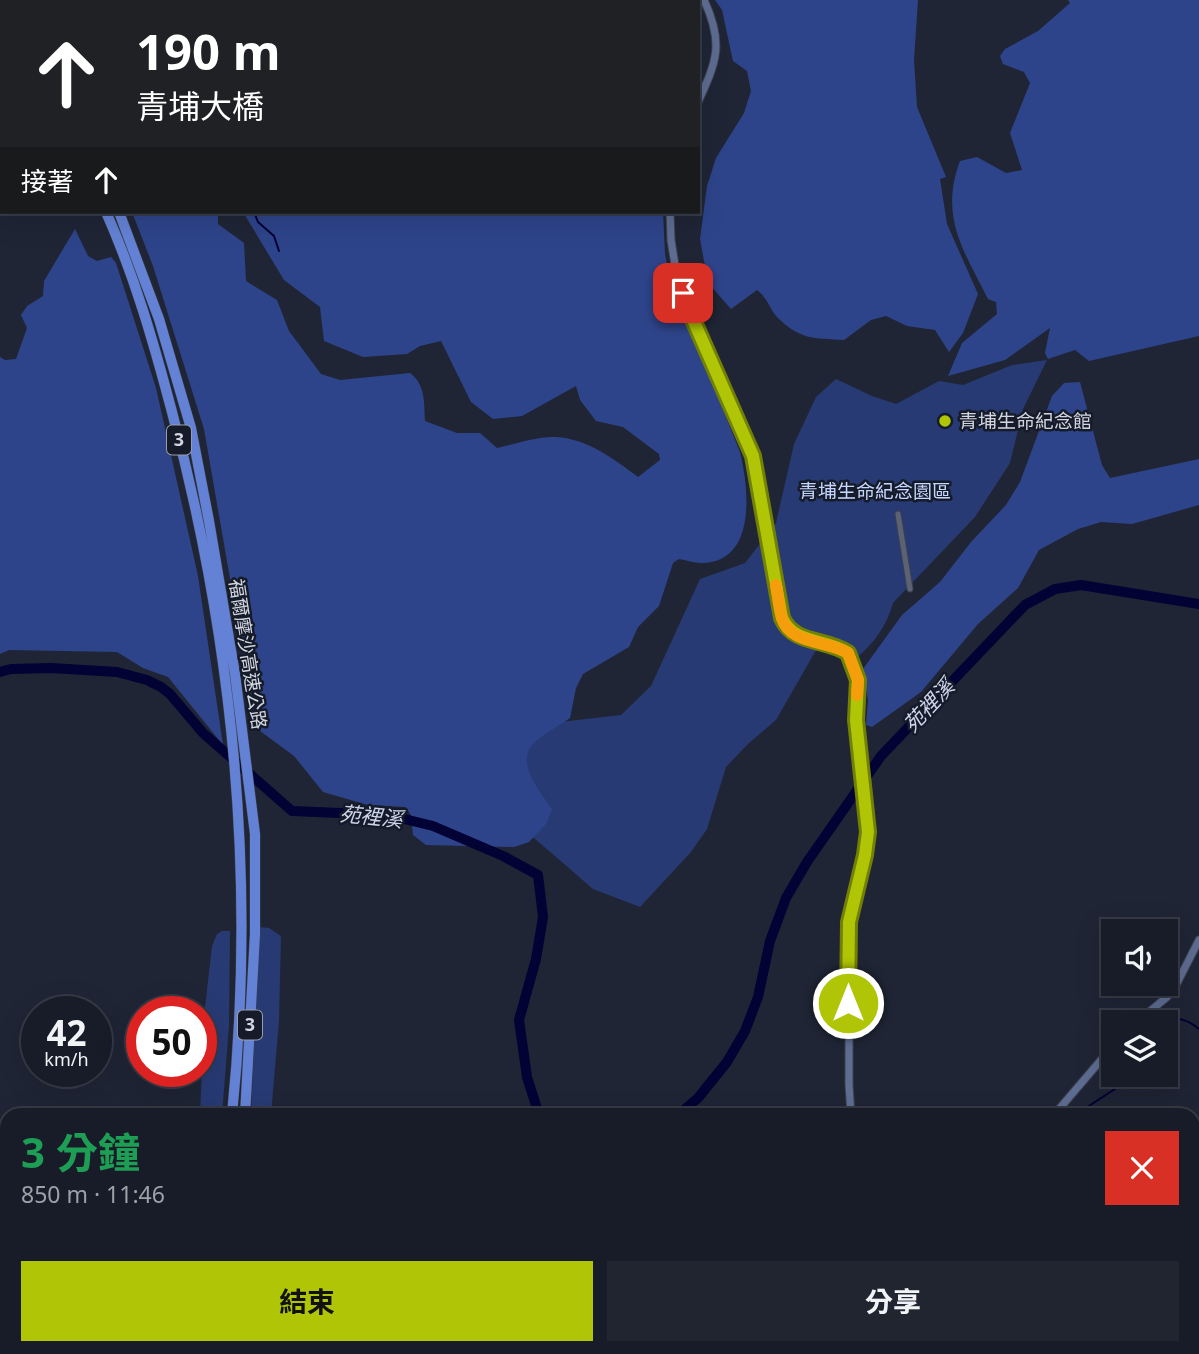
<!DOCTYPE html>
<html lang="zh-TW">
<meta charset="utf-8">
<style>
body{margin:0;font-family:"Noto Sans","Noto Sans TC",sans-serif;background:#202530;color:#f1f3f6;height:100vh;display:flex;flex-direction:column;font-size:26px;white-space:nowrap}
*{box-sizing:border-box;margin:0}
p{font-size:23px;color:#9ea1a8}
.icon{flex:none;width:38px;height:38px;fill:none;stroke:currentColor;stroke-width:2;stroke-linecap:round;stroke-linejoin:round}
.map{position:relative;flex:1;overflow:hidden}
.drawer{position:absolute;left:0px;top:1108px;width:1200px;height:247px;display:flex;flex-direction:column;background:#171c28;border-radius:21px 21px 0 0;box-shadow:0 7px 28px #0002,0 0 0 2px #363a45}
.drawer>*{flex:none}
.hud{position:absolute;left:0px;top:0px;width:700px;height:214px;box-shadow:0 7px 28px #0002,0 0 0 2px #363a45;background:#202124;color:#fff;overflow:hidden}
.buttons{position:absolute;left:1101px;top:919px;display:grid;gap:14px}
.buttons a{display:grid;place-items:center;width:77px;height:77px;border-radius:0px;background:#171c28;box-shadow:0 7px 28px #0002,0 0 0 2px #363a45;font-size:35px}
.speed{position:absolute;left:21px;top:996px;display:flex;gap:14px;font-size:35px;font-weight:700;text-align:center}
.speed>*{display:grid;place-content:center;width:91px;height:91px;border-radius:50%;background:#171c28;box-shadow:0 7px 28px #0002,0 0 0 2px #363a45;line-height:1}
.speed small{font-size:18px;font-weight:400}
.speed .limit{border:10px solid #d22;background:#fff;color:#111}
.pin{position:absolute;display:grid;place-items:center;width:60px;height:60px;color:#fff;margin:-30px;border-radius:14px;box-shadow:0 4px 10px #0006}
.me{position:absolute;width:77px;margin:-38px;rotate:0deg;stroke-linejoin:round;filter:drop-shadow(0 0 5px #0008)}
.turn{display:flex;align-items:center;gap:24px;height:147px;padding:0 21px;font-size:32px}
.turn .icon{width:91px;height:91px;stroke-width:2.5}
.turn b{display:block;font-size:49px;line-height:60px}
.then{display:flex;align-items:center;height:66px;padding:0 21px;background:#0003;gap:14px;font-size:26px}
.round{display:grid;place-items:center;flex:none;width:74px;height:74px;border-radius:0px;background:#202530}
.summary{display:flex;align-items:center;justify-content:space-between;height:119px;padding:0 21px}
h1{font-size:42px;font-weight:700;line-height:52px;color:#1e9e55}
.action{display:flex;gap:14px;margin-top:auto;padding:14px 21px}
.action a{flex:1;height:80px;border-radius:0px;background:#afc506;color:#111;font-size:28px;font-weight:700;line-height:80px;text-align:center}
.action a+a{background:#202530;color:#f1f3f6}
.map>svg:first-child{display:block}
</style>
<div class="map">
<svg width="1199" height="1354" viewBox="0 0 1199 1354">
<rect width="100%" height="100%" fill="#1f2535"/>
<!-- green -->
<path fill="#273a73" d="M1047,360l-24,49 -13,54 -35,54 -82,86c-6,22 -19,41 -37,55l-11,-11 -18,-7 -12,12 -39,68 -28,24 -22,23 -19,62 -16,23 -51,55 -47,-18 -81,-70 -21,-34 51,-61 79,-9 30,-29 49,-107 45,-16 31,-40 18,-79 22,-47 20,-18 36,17 24,8 43,-23 24,4 49,-20z
M259,927l10,1 12,8 -2,85 -8,94h-20z
M222,931h8l-1,95 -7,89h-22l4,-99 8,-70 5,-12z"/>
<!-- forest -->
<path fill="#2e448a" d="M138,0h340l2,2h-340z
M715,0h203l-4,60 3,47 29,70 -6,2 7,45 31,70 -15,39 -14,19 -14,-22 -28,-4 -21,-10 -15,4 -27,20c-31,-2 -44,0 -67,-23 -8,-9 -8,-17 -20,-27l-26,19 -23,-26 -8,-44 7,-53 9,-28 28,-45 7,-22 -4,-20 -14,-10 -11,-51z
M1068,0h131v336l-110,25 -14,-11 -27,9 -3,-6 5,-25 -45,32 -57,16 14,-33 35,-29 -1,-12 -8,-3c-24,-48 -49,-82 -28,-138l17,-4 29,16 16,-3 -12,-37 20,-50 -6,-11 -21,-8 -3,-8 5,-7 33,-18 32,-28z
M132,212h86v12l26,19 2,38 31,19 12,31 32,43 19,6 70,-7c16,12 14,31 15,48l32,12h23l17,15c18,-4 41,-12 59,-11 32,2 58,22 82,40l22,-17 -1,-6 -36,-27 -27,-6 -16,-21 -4,-14 -54,30 -29,3 -22,-17 -30,-61 -21,5 -13,8 -44,3 -39,-16 -4,-34 -36,-27 -41,-68h420l2,42 4,21 71,177c9,37 17,111 -39,111 -7,0 -15,-3 -22,-4l-6,4 -14,43 -21,21 -9,20 -46,27 -7,14 -6,30c-11,8 -27,16 -37,26 -18,19 8,49 19,65l-6,15 -17,18 -15,5 -88,-2 -13,-10 -2,-20 -6,-8 -37,-2 -45,-13 -29,-36 -38,-28 -52,-299 -51,-163z
M75,229l13,27 9,5 14,-4 5,6 40,125 42,188 25,169 -55,-68 -25,-9 -26,-16 -108,-2 -9,4v-297l5,3 11,-1 11,-31 -6,-13 6,-9 16,-10 1,-15z
M1080,382l22,83 8,13 89,-19v46l-67,19 -31,-2 -23,7 -39,21 -21,38 -40,36 -57,68 -49,35 -6,-2 2,-25 -5,-31 39,-54 38,-33 31,-40 35,-37 14,-23 32,-86 12,-13z"/>
<g fill="none" stroke-linecap="round" stroke-linejoin="round">
<!-- stream -->
<path stroke="#020234" stroke-width="2" d="M139,0l2,2
M254,212l4,10 16,14 5,15
M1154,1022c16,-7 32,-4 45,7
M1075,1115l43,-28 10,-13
M0,1205l7,2
M555,1348c12,6 20,6 31,0
M1129,1348l14,6"/>
<!-- river -->
<path stroke="#020234" stroke-width="10" d="M0,672l11,-3 40,-1 66,4 30,8 14,7 9,7 33,39 89,78 96,4 45,11 70,30 35,19 5,42 -7,42 -17,61 8,57 12,38
M678,1115l20,-17 29,-36 18,-31 13,-34 12,-56 16,-43 21,-36 74,-106 144,-151 30,-16 26,-4 118,19"/>
<defs>
<path id="street" d="M898,514l12,75
M375,1354v-6"/>
<path id="secondary" d="M698,102c19,-41 26,-59 6,-102
M670,212l1,28 5,31 15,44 62,141 29,162c12,27 44,20 66,35l10,27 -2,40 12,112 -3,23 -16,67v163l2,30
M1137,1022l30,-25 8,-10 24,-47
M1054,1115l59,-69
M0,1301l7,2
M164,1348l23,6
M912,1348l2,6"/>
<path id="highway" d="M1,0l1,2
M17,0l1,2
M106,212c29,65 48,132 66,200 61,229 84,467 60,703
M119,212l40,107 32,109 18,93 26,153 20,160v100l-10,181
M205,1354l1,-6
M220,1354l1,-6"/>
</defs>
<!-- street casing -->
<use href="#street" stroke="#3d424f" stroke-width="7"/>
<!-- secondary casing -->
<use href="#secondary" stroke="#3d424f" stroke-width="9"/>
<!-- highway casing -->
<use href="#highway" stroke="#3d424f" stroke-width="11"/>
<!-- street -->
<use href="#street" stroke="#5a6274" stroke-width="5"/>
<!-- secondary -->
<use href="#secondary" stroke="#5d6c91" stroke-width="7"/>
<!-- highway -->
<use href="#highway" stroke="#6482d5" stroke-width="10"/>
</g>
<g fill="none" stroke-linecap="round" stroke-linejoin="round">
<defs>
<path id="route" d="M683,293l8,22 62,141 29,162c12,27 44,20 66,35l10,27 -2,40 12,112 -3,23 -16,67 -1,81"/>
</defs>
<!-- route casing -->
<use href="#route" stroke="#728004" stroke-width="18"/>
<!-- route -->
<use href="#route" stroke="#afc506" stroke-width="12"/>
<!-- slow -->
<path stroke="#f59e0b" stroke-width="12" d="M776,585c2,11 3,23 6,33 8,27 46,22 66,35l10,27 -1,15"/>
</g>
<!-- markers -->
<circle fill="#afc506" stroke="#161b2a" stroke-width="2.5" cx="945" cy="421" r="7"/>
<g text-anchor="middle" stroke-width="5" stroke-linejoin="round" paint-order="stroke">
<!-- shield labels -->
<g fill="#161b2a" stroke="#989da9" stroke-width="2">
<rect x="167" y="425.5" width="24" height="29" rx="5"/>
<rect x="238" y="1010.5" width="24" height="29" rx="5"/>
</g>
<g font-size="18" font-weight="bold" fill="#d0d5df">
<text x="179" y="446">3</text>
<text x="250" y="1031">3</text>
</g>
<!-- poi labels -->
<g font-size="19" fill="#d0d5df" stroke="#161b2a" text-anchor="start">
<text x="959" y="428">青埔生命紀念館</text>
</g>
<!-- park labels -->
<g font-size="19" fill="#c4d5fe" stroke="#161b2a">
<text x="875" y="498">青埔生命紀念園區</text>
</g>
<!-- street labels -->
<g font-size="19" fill="#d0d5df" stroke="#161b2a">
<text transform="translate(248 654) rotate(81)" y="7">福爾摩沙高速公路</text>
</g>
<!-- water labels -->
<g font-size="21" font-style="italic" fill="#ced6eb" stroke="#161b2a">
<text transform="translate(929 706) rotate(-47)" y="7">苑裡溪</text>
<text transform="translate(371 817) rotate(6)" y="7">苑裡溪</text>
</g>
</g>
</svg>
<div class="buttons">
<a><svg class="icon" aria-label="sound" viewBox="0 0 24 24"><path d="M4 9h4l5-4v14l-5-4H4zM17 9q2 3 0 6"/></svg></a>
<a><svg class="icon" aria-label="layers" viewBox="0 0 24 24"><path d="M12 4l9 5-9 5-9-5zM3 14l9 5 9-5"/></svg></a>
</div>
<div class="speed"><div>42<small>km/h</small></div><div class="limit">50</div></div>
<div class="pin" style="left:683px;top:293px;background:#d93025"><svg class="icon" aria-label="arrive" viewBox="0 0 24 24"><path d="M6 21V4h12l-3 4 3 4H6"/></svg></div>
<svg class="me" style="left:848px;top:1003px" viewBox="-20 -20 40 40"><circle r="17" fill="#afc506" stroke="#fff" stroke-width="3"/><path d="M0-11L8 9 0 5-8 9z" fill="#fff"/></svg>
<div class="hud">
<div class="turn"><svg class="icon" aria-label="ahead" viewBox="0 0 24 24"><path d="M12 20V5M6 11l6-6 6 6"/></svg><div><b>190 m</b>青埔大橋</div></div>
<div class="then">接著<svg class="icon" aria-label="ahead" viewBox="0 0 24 24"><path d="M12 20V5M6 11l6-6 6 6"/></svg></div>
</div>
<section class="drawer">
<div class="summary"><div><h1>3 分鐘</h1><p>850 m · 11:46</p></div><a class="round" style="background:#d93025;color:#fff"><svg class="icon" aria-label="close" viewBox="0 0 24 24"><path d="M6 6l12 12M18 6L6 18"/></svg></a></div>
<div class="action"><a>結束</a><a>分享</a></div>
</section>
</div>
